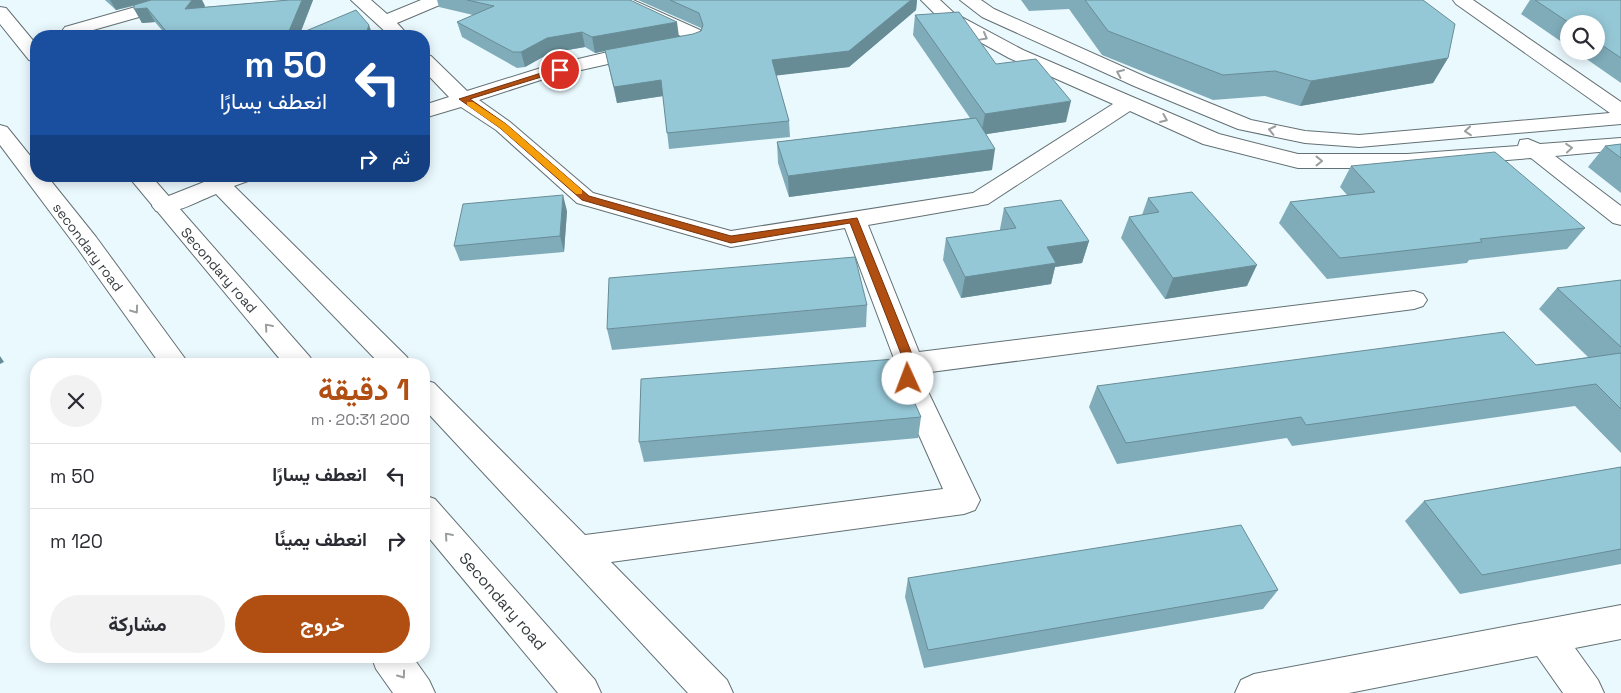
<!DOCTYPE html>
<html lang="ar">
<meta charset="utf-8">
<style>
body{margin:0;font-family:"Space Grotesk",Vazirmatn,sans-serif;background:#f2f2f3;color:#2b2b33;direction:rtl;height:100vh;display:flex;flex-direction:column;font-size:19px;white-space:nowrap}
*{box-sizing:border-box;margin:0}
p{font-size:16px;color:#7c7c81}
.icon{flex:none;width:28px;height:28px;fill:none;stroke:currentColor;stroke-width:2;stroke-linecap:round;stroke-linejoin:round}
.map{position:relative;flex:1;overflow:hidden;direction:ltr}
.drawer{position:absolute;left:30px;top:358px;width:400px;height:305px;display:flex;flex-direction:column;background:#fff;border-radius:20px;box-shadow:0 2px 12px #0003;direction:rtl}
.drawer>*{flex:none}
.banner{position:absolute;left:30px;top:30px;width:400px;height:152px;border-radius:20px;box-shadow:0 2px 12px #0003;direction:rtl;background:#1a4fa0;color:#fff;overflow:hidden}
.buttons{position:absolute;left:1560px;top:15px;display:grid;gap:10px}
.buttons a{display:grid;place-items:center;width:45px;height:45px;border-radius:50%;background:#fff;box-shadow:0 2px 12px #0003;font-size:25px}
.pin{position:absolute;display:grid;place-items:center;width:42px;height:42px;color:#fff;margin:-21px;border:2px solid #fff;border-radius:50%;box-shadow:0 1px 5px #0007}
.me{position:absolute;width:55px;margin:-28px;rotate:358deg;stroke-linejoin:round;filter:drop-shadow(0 0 4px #0008)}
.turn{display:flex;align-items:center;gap:18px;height:105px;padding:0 20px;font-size:22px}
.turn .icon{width:65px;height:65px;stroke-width:2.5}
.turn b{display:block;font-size:35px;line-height:42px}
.then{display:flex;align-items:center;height:48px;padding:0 20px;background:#0003;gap:10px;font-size:19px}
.round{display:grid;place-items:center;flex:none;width:52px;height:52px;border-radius:26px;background:#f2f2f3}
.head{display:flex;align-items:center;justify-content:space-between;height:85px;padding:0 20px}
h1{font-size:30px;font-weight:700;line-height:38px;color:#b14f13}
.cta{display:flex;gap:10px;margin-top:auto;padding:10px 20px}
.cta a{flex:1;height:58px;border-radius:30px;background:#b14f13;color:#fff;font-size:20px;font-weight:700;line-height:58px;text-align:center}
.cta a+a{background:#f2f2f3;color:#2b2b33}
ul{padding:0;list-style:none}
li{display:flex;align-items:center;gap:15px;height:65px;padding:0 20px;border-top:1px solid #e1e1e2}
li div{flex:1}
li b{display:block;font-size:19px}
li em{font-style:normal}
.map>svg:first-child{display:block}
</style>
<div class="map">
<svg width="1621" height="693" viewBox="0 0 1621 693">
<rect width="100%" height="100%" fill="#eaf9fe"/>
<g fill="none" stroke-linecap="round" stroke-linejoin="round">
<defs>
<path id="street" d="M160,0h28l-3,4 -113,32 -7,-1 -3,-4 3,-4z
M351,0h20l16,14 34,-14h24l-3,4 -45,19 12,13h-19z
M610,0h23l67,30c4,6 4,11 1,16l-7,2 -86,16 -58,13 -71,23 31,22 83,71 138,38 242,-38 140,-89 -104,-46 -67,-37 -21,-21h19l14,13 69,37 196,84 79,20h109l111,-8 2,-6 8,-1 12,5 81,-6v12l-66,6 66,50v19l-8,-2 -82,-65 -124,10h-109l-95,-24 -73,-33 -142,93 -120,21 51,127 495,-61 9,3 4,6 -4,6 -9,3 -491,64 -1,6 58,121 -5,10 -11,4 -353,48 116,118 6,13h-45l-264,-284v-29l10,3 151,152 358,-46 -49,-110 2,-15 -51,-136 -114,19 -154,-44 -81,-73 -35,-23 -37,11v-13l25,-8 -25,-26v-17l7,2 36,35 77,-24 64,-15 77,-14 -72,-34z
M960,0h21l13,9 154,69 103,42 54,11 54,4 251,-22 -154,-109 -3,-4h20l148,102v22l-262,23 -54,-4 -67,-14 -104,-43 -152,-69z
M200,176h51l-3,5 -14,5 173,171 4,7h-31l-164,-170c-18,7 -42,22 -60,17l-4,-5 4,-5 48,-19z
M1621,605v34l-46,9 23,32 6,13h-41l-26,-37 -188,37h-114l6,-13 13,-6z"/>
<path id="primary" d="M0,7l6,1 30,36v18l-7,-2 -29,-36z
M0,125l7,2 29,36v13h11l49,61 93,127h-29l-82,-115 -78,-104z
M128,176h23l159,181 4,7h-30z
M424,495l11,4 160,181 6,13h-43l-134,-161z
M371,656h41l17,24 6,13h-42l-17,-24z"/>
</defs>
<!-- street casing -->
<use href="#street" stroke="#637074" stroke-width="2"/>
<!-- primary casing -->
<use href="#primary" stroke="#637074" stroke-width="2"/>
<!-- street -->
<use href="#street" fill="#fff" fill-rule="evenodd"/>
<!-- primary -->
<use href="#primary" fill="#fff" fill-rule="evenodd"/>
</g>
<!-- wall -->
<path fill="#80acb9" d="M105,0h97l3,6 -1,1 84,-7h25l-13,34 73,2h-206l-12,-14 -13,1 -8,-17 -18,4z
M437,0h193l49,37 14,-3 8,-3v-3l-63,-28h279l-1,10 -67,57 -73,8 13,46 1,16 -121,12 -6,-53 -46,7 -12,-52 -10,2 -10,-6 -35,6 -25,14 -8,1 -55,-31 -5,-15 16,-7 -34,-8z
M1021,0h402l25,58 -15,25 -133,23 -35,-10 -52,4 -111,-45 -33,-46 -40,2z
M1530,0h91v83l-46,-32h21v-27h-27v23l-48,-33z
M915,15l81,49 70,58 -80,12 6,36 -203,27 -11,-34 -1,-21 193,-24 -57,-83z
M1621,144v49l-33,-26 17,-21z
M1351,166l234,62 -18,21 -98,11 -2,3 -140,16 -48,-56 11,-21 57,-7 -7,-8z
M1148,198l99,88 -82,13 -44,-61 8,-21 13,-2z
M1004,208l85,33 -7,22 -27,4 -4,17 -90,14 -18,-38 3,-22 54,-7v-2z
M567,211l-3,41 -104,9 -6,-15z
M1621,280v173l-46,-47 -283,40 -5,-8 -170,26 -28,-57 8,-21 439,-21 52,-8 -49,-48 18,-21z
M867,305l-1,22 -254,23 -5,-21z
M921,417l-3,21 -274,24 -5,-20z
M1621,467v97l-161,30 -55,-73 19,-20z
M908,578l370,12 -15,19 -339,59 -19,-71z"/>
<!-- shaded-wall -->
<path fill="#688c96" d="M110,0h43l-37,10z
M192,0h10l3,6 -13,17 -7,-14z
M302,0h11l-14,36h-12z
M911,0h6l-1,10 -67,57 -76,9 -1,-16z
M147,8l8,14 -13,1 -8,-14z
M677,22l2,15 -84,16 -3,-16z
M369,25l4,11h-8z
M582,32l3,15 -35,6 -25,14 -4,-15 26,-14z
M1448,58l-15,25 -133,23 11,-25z
M661,80l2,16 -46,7 -3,-16z
M1071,101l-5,21 -85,13 4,-21z
M995,149l-3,21 -203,27 -1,-21z
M563,195l4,16 -3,41 -4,-16z
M1089,241l-7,22 -27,4 -4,17 -90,14 4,-21 82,-30z
M1257,265l-10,21 -82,13 8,-21z
M0,356l4,6 -4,2z"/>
<!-- building -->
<path fill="#95c8d7" stroke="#688c96" d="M151,0h41l-7,9 104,-9h13l-15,36h-117l-23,-28 -13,1v-4z
M467,0h163l47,22 -85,15 -10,-5 -35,6 -26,14h-8l-56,-30 37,-16z
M670,0h241l-62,51 -77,9 17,61 -122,12 -6,-53 -47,7 -9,-37 88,-16 8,-3 2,-6 -4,-12z
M1085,0h338l32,24 -7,34 -137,23 -36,-10 -52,4 -115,-44z
M1535,0h86v58l-25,-17v-17h-25z
M356,10l13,15 -4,11h-71z
M959,12l37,52 40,-5 35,42 -86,13 -70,-99z
M976,118l19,31 -207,27 -11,-34z
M1621,144v14l-16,-12z
M1495,152l90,76 -105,11 2,3 -142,16 -50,-56 85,-10 -24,-26z
M1192,192l65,73 -84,13 -44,-61 30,-5 -11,-14z
M563,195l-3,41 -106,10 9,-42z
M1061,200l28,41 -42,6 9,16 -91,14 -19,-39 70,-10 -12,-20z
M855,257l12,48 -260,24 2,-51z
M1621,280v67l-64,-59z
M1504,332l32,33 85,-12v56l-25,-25 -290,41 -5,-8 -175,26 -29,-57z
M895,359l26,58 -282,25 2,-63z
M1621,467v82l-139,26 -58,-74z
M1241,525l37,65 -350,60 -20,-72z"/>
<!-- one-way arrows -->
<defs><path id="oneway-chevron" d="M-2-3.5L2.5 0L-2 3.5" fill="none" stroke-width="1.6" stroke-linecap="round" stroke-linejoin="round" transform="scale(1.25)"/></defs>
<g stroke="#9b9e9f">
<use href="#oneway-chevron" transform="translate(984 37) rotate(29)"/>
<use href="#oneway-chevron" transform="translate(1120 73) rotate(-156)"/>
<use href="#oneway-chevron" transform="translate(1164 119) rotate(23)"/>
<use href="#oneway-chevron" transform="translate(1272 130) rotate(-168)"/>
<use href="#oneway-chevron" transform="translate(1468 131) rotate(175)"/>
<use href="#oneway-chevron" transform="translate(1569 148) rotate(-5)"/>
<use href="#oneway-chevron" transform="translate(1319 161)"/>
<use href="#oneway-chevron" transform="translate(135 310) rotate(54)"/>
<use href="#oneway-chevron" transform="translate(268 327) rotate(-131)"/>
<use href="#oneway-chevron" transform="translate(448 536) rotate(-131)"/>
<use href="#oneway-chevron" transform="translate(402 675) rotate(54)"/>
</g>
<!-- route -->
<path fill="#b14f13" stroke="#73330c" d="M557,68l7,2 -94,29 36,25 83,72 142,40 126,-18 59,146 -4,18 -4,1 -6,-4 3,-15 -55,-141 -119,20 -149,-43 -82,-72 -41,-29z"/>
<!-- slow -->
<path fill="#f59e0b" d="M467,102h6l33,22 76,66v4h-6l-76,-66 -33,-23z"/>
<g text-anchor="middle" stroke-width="4.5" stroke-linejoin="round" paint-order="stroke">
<!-- street labels -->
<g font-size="14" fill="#373d3f" stroke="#fff">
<text transform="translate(88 247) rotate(53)" y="5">secondary road</text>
<text transform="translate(219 270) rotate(49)" y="5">Secondary road</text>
</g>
<!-- near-street labels -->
<g font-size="16" fill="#373d3f" stroke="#fff">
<text transform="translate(503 601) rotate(49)" y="6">Secondary road</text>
</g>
</g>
</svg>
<div class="buttons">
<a><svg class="icon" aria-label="search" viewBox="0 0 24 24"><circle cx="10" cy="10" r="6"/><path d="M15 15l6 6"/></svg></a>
</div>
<div class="pin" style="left:560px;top:70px;background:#d93025"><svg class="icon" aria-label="arrive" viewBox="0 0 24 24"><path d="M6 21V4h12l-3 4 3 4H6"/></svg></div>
<svg class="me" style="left:908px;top:379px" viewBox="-20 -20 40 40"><circle r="19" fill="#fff"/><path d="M0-13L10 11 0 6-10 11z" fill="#b14f13"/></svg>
<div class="banner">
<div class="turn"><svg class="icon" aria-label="left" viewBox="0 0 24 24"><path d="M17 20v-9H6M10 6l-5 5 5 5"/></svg><div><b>50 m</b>انعطف يسارًا</div></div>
<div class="then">ثم<svg class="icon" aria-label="right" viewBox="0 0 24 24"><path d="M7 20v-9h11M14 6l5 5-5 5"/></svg></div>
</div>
<section class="drawer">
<div class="head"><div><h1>1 دقيقة</h1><p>200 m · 20:31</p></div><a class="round"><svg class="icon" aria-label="close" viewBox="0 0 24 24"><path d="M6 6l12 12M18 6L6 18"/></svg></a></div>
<ul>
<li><svg class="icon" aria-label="left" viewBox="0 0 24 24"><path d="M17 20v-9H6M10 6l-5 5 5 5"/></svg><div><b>انعطف يسارًا</b></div><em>50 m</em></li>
<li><svg class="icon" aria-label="right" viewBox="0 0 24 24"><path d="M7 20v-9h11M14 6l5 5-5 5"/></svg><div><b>انعطف يمينًا</b></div><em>120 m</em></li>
</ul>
<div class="cta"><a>خروج</a><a>مشاركة</a></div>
</section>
</div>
